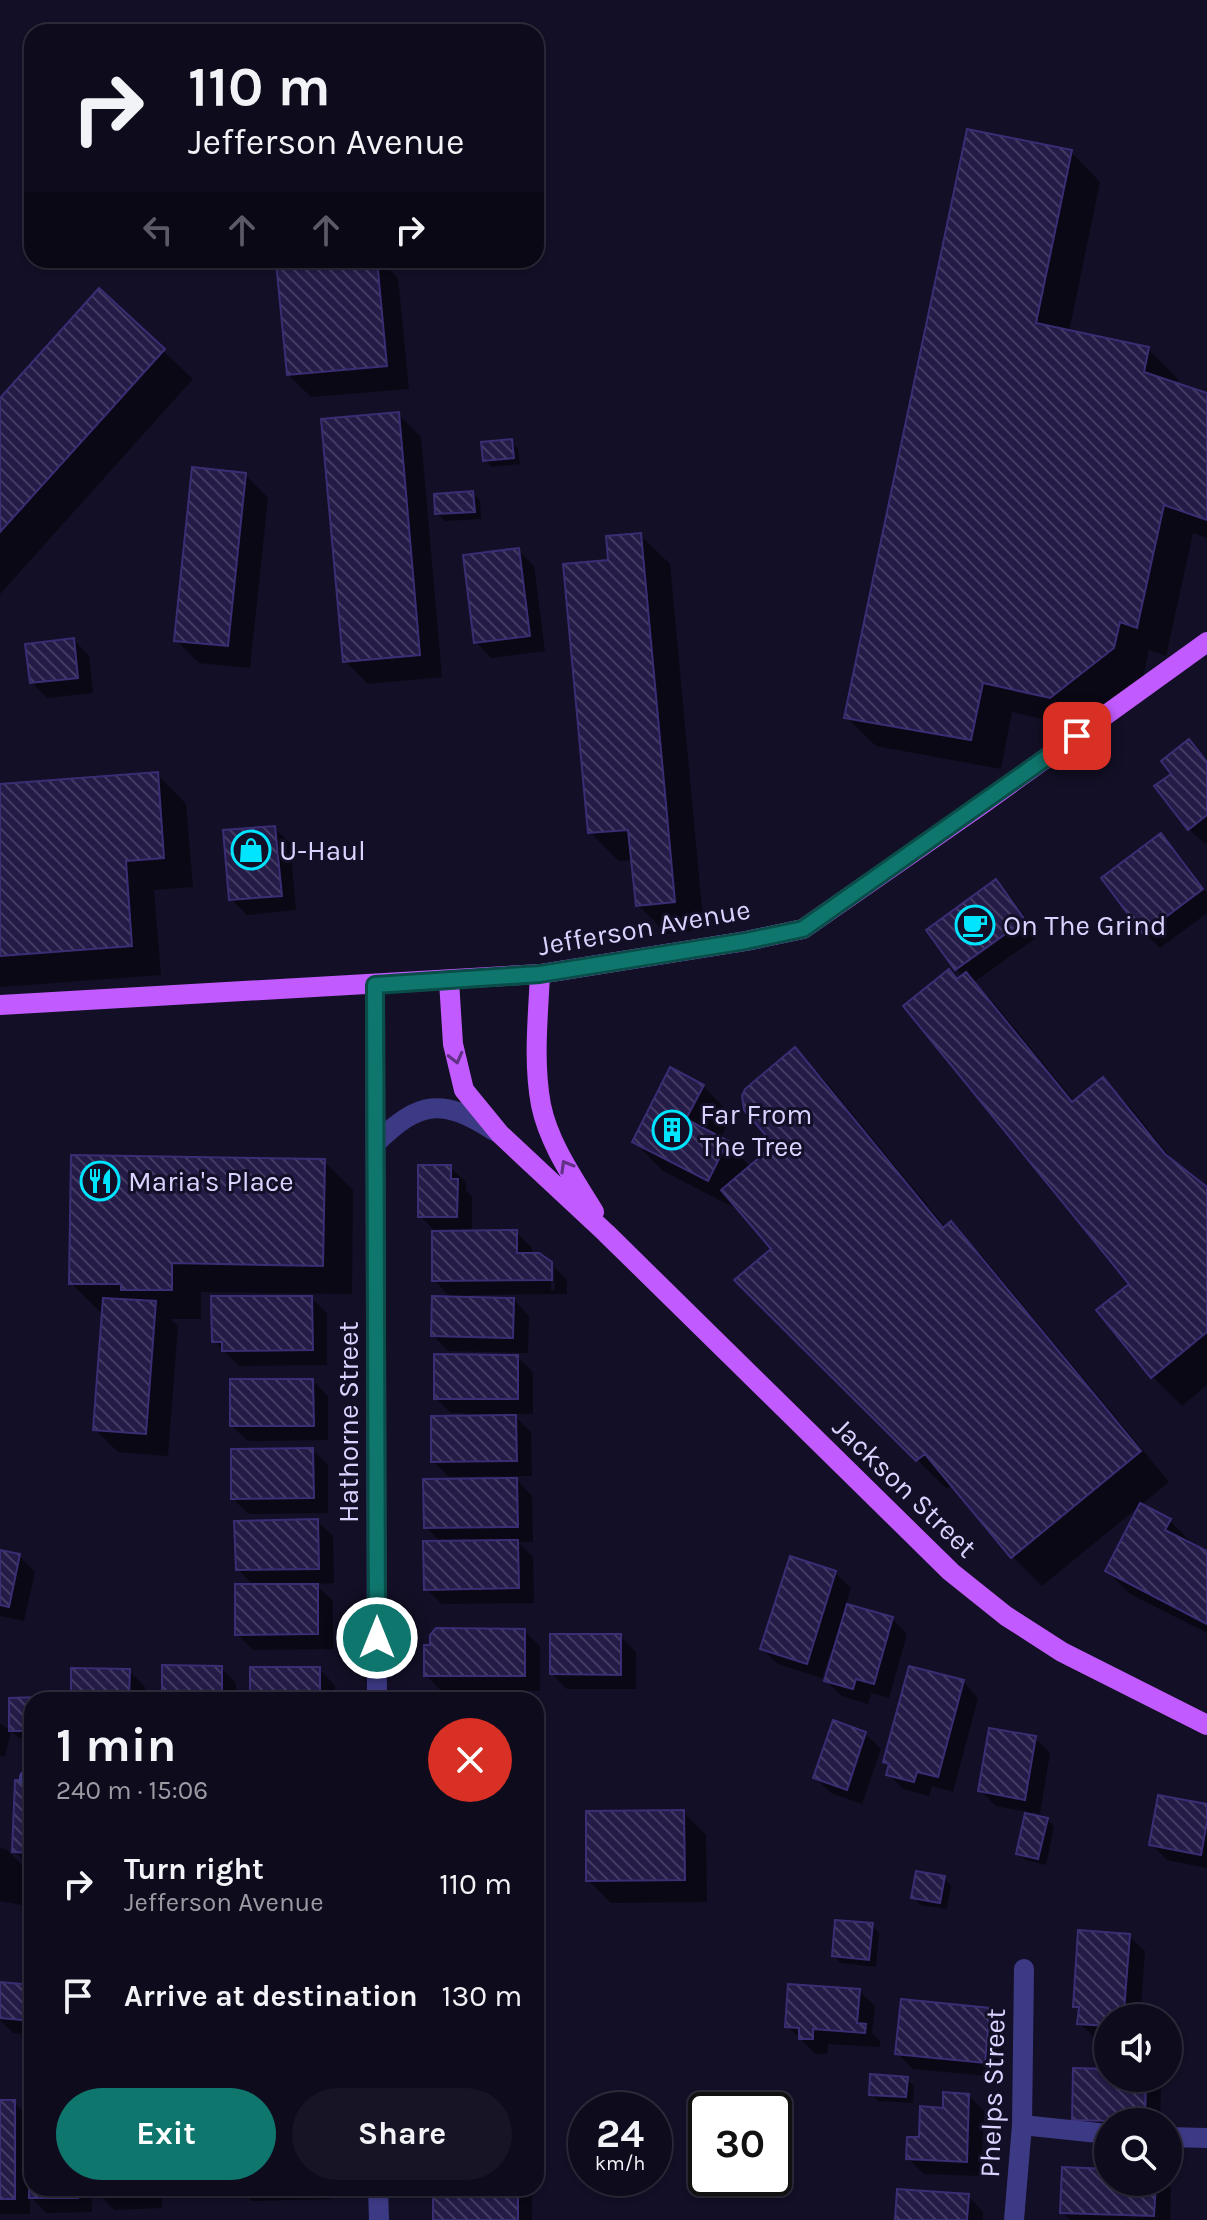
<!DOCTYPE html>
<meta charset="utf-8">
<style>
body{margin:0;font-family:Karla,sans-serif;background:#171425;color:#f1f3f6;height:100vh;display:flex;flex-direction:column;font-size:30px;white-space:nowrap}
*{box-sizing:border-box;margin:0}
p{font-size:26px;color:#9b9ba3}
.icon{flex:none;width:44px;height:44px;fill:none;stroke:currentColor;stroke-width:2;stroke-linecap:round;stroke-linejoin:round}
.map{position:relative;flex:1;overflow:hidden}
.side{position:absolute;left:24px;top:1692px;width:520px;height:504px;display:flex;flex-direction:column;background:#0e0b1c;border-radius:24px;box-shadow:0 2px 6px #0004,0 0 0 2px #2e2b3b}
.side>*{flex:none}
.top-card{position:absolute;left:24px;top:24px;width:520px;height:244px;border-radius:24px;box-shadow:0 2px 6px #0004,0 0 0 2px #2e2b3b;background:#0e0b1c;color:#f1f3f6;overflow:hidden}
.controls{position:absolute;left:1094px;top:2004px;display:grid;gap:16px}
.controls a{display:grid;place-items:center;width:88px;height:88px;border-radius:50%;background:#0e0b1c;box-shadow:0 2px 6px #0004,0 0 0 2px #2e2b3b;font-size:40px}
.speed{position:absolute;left:568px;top:2092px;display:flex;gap:16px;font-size:40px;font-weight:700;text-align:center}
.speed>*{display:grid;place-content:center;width:104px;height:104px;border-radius:50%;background:#0e0b1c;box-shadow:0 2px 6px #0004,0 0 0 2px #2e2b3b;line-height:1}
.speed small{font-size:20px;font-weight:400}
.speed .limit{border:4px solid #111;border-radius:12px;background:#fff;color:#111}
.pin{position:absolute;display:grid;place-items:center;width:68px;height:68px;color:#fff;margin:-34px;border-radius:16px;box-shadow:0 4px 12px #0006}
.me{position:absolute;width:88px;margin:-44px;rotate:0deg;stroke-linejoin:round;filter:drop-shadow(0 0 6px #0008)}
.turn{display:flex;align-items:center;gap:28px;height:168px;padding:0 32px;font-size:36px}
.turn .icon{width:104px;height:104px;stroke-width:2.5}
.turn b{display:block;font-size:56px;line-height:68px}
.lanes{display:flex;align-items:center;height:76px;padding:0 32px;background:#0003;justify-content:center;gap:40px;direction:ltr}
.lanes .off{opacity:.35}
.round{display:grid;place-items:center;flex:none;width:84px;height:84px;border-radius:42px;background:#171425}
.head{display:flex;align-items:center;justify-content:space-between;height:136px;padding:0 32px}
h1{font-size:48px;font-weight:700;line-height:60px}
.primary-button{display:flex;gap:16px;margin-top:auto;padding:16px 32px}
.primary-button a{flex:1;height:92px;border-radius:48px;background:#0f766e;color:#fff;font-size:32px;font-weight:700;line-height:92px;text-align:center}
.primary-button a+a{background:#171425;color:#f1f3f6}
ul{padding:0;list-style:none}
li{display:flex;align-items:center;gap:24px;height:112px;padding:0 32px}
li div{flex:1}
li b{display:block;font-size:30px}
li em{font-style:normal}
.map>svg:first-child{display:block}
</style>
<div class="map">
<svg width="1207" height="2220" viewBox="0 0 1207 2220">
<defs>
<pattern id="building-back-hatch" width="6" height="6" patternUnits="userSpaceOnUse" patternTransform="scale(2)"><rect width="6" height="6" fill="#241b47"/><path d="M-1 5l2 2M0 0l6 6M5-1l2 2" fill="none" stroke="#433b63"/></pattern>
</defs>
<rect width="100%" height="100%" fill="#130f26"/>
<!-- shadow -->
<path fill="#0007" fill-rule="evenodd" d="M1071,152l29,30 -31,150 79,17 30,30 -1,6 30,10v143l-14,-5 -27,123 -17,-6 -6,28 -63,49 -68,-15 -11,57 -125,-23 -30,-29z
M318,260h62l18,18 11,111 -98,8 -23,-23z
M99,291l94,88 -193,215v-193z
M398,414l23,23 21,240 -74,7 -23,-23z
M511,442l7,7 2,15 -28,3 -7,-7z
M245,475l23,23 -18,170 -51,-5 -23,-23z
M472,493l8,7 1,19 -36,2 -8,-7z
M640,535l30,29 34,366 -37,4 -29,-29 -5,-45 -14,1 -29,-29 20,-270z
M518,550l16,16 11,85 -54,7 -15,-16z
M74,640l15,16 4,37 -46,5 -16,-16z
M1189,742l18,18v82l-2,2 -16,-15 -15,-55z
M157,774l29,30 7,83 -39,3 7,85 -161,12v-201z
M274,828l16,15 6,67 -49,5 -16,-16z
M1161,836l15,15 31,42v20l-47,35 -16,-15z
M995,882l16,15 28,39 -65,46 21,22 80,98 28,-23 29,30 51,64 24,16v196l-25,21 -30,-30 -20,-92 -174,-303 6,-5 -7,-7z
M795,1050l29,29 122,149 5,-5 29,30 189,229 -127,104 -29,-29 -60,-73 -6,5 -210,-209 37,-30 -37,-41 -74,-38 -29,-30 69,-55 29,30 -12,23 7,4 24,24 26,-22z
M324,1161l29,29 -1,104 -151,-2v27h-31l8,7 -10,130 -50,-4 -23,-23 8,-117h-3l-29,-29z
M450,1167l16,15v8l6,7v36l44,-1 16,16v7l19,9 16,16v14l-97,1v4l44,1 15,16 -1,37 -80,-2 -15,-16 19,-36 -18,-19 3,-47 -17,-17zM550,1267h4l1,23h-4z
M311,1298l16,15v52l-88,1 -25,-25z
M517,1357l16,15v42h-21l19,18 1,44 -83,1 -16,-16 32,-44v-4h-14l-15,-15z
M312,1380l16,16v44l-80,1 -16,-15z
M313,1450l15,15v48l-79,1 -16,-15z
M517,1480l15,16 1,46h-15l15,15 1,46 -92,1 -16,-15 15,-46 -15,-16z
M317,1521l16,15 1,47 -19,1 18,17v48l-80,1 -16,-16 17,-48 -16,-17z
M1170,1521l23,23 14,10v79l-77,-39 -23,-23z
M0,1552l19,4 16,16 -11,49 -24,-5z
M835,1573l16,15 -6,18 47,13 15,15 -18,64 -18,-5 -3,11 -26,-8 -16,-15 8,-26 -4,-1 -8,24 -44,-14 -16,-15z
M524,1631l16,15v45h-99l-15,-16z
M620,1636l16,16v37h-69l-15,-15z
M221,1668l15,15v17h-72z
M319,1669l16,16 -1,15h-82z
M129,1671l16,16v13h-72z
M963,1682l15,16 -25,94 -21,-6 -3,10 -26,-7 -15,-15 2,-8 -5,-4z
M11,1700h29h-8v38h-13l-8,-7z
M0,1723l11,8 -6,26 -5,-1z
M865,1734l16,15 -19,55 -31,-11 -15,-15z
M1035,1738l15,15 -10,61 -8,-2 -1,4 16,3 7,8 -8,38 -20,-5 -8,-7 10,-41 -32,-6 -16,-16z
M32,1782v85l-18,-16z
M1207,1806v62l-40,-8 -16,-16z
M683,1812l23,23 1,67 -96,1 -23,-23z
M0,1848l6,1 23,23 -7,33 -22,-4z
M944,1878l7,8 -4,23 -26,-4 -8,-8z
M872,1925l7,8 -3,34 -35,-4 -7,-7z
M1129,1936l16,15 -5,67h-32v21l-13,-1 -16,-15 1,-11 -5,-6z
M0,1984l32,3v47l-19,-1 -13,-13z
M859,1991l16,15 -3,27 8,8v6l-52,-3 -1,10h-11l-29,-28z
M989,2010l16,15 -5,52 -87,-8 -16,-16z
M1108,2071v7h43l10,10 -1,34h-52v13h-18l-16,-16z
M907,2079l7,7 -1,17 -35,-2 -7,-7z
M969,2096l15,15 -3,65 -57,-2 -16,-16 37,-48z
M0,2102h14l16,17 2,-17v86h60v24l-46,1 -16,-17v18h-30z
M1108,2171v11h57l6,6 -1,32h-100l-8,-8z
M99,2188h63v20l-48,2 -15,-16z
M238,2188h92l1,11 -79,2z
M435,2188h97v32h-97z
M968,2196l15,16v8h-86z"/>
<!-- building -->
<path fill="url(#building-back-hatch)" stroke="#3b2d73" stroke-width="2" d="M967,129l105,21 -36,173 113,24 -5,25 63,21v127l-43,-15 -27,123 -17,-6 -6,26 -64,50 -67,-15 -12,57 -127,-22z
M295,260h82l10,106 -100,9 -11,-113z
M99,288l66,61 -165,183v-134z
M399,412l21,243 -77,7 -22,-243z
M512,439l2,19 -31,3 -2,-19z
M192,467l54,6 -18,173 -54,-5z
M473,491l2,21 -40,2 -1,-20z
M641,533l34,369 -39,4 -8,-76 -40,3 -25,-269 45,-4 -2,-24z
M519,548l11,88 -56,7 -11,-88z
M74,638l4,40 -48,5 -5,-39z
M1189,739l18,23v53l-19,15 -34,-44 17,-12 -10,-13z
M158,772l6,86 -38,3 6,85 -132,10v-172z
M275,826l7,70 -53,4 -6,-70z
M1161,833l42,56 -60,45 -42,-56z
M996,879l29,41 -70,50 -29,-40z
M949,969l8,10 9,-7 106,130 31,-25 62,77 42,33v145l-56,46 -55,-68 33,-26 -226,-278z
M795,1047l148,181 8,-7 190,230 -130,107 -86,-104 -9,7 -182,-181 37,-31 -50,-59 53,-45 -30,-35 -2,-14 3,-7z
M670,1067l34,18 -18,34 42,22 -20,40 -76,-39z
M71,1155l254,4 -2,107 -151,-3v27h-51v-6h-52z
M418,1165h33v14h7l-1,38h-39z
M517,1230v23h22l13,9v18l-120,1v-50z
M211,1296h101l1,54 -91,1v-9h-10z
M432,1296l82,2 -1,40 -82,-2z
M103,1298l53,3 -10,133 -53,-4z
M434,1354l84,1v44h-84z
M230,1379h83l1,47h-84z
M516,1415l1,46 -86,1v-46z
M313,1448l1,50 -83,1v-50z
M517,1478l1,49 -94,1 -1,-49z
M1140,1503l31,16 -6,11 42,21v73l-102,-53z
M318,1519l1,50 -83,1 -2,-49z
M518,1540l1,48 -95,2 -1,-49z
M0,1550l20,4 -11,53 -9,-2z
M790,1556l46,15 -29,93 -47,-15z
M235,1584h83v50l-83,1z
M847,1604l46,13 -19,67 -18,-5 -3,10 -29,-8z
M436,1628l89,1v47h-101v-31h6v-10z
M550,1634h71v41l-71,-1z
M162,1665l60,1v34h-60z
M909,1666l55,14 -26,97 -21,-5 -3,10 -28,-7 3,-11 -6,-2z
M250,1667h70v33h-70z
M71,1668l59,1 -1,31h-58z
M40,1697v3h-8v31h-23v-33z
M833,1720l33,12 -19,58 -34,-12z
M989,1728l47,8 -11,64 -47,-9z
M15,1780h17v73l-20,-1z
M1158,1795l49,9v18l-6,33 -52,-10z
M684,1810l1,70 -99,1v-70z
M1025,1813l23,5 -10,41 -22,-5z
M916,1871l29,5 -5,27 -29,-5z
M835,1920l38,3 -4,37 -37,-4z
M1078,1930l52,4 -6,77 -10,-1 -1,8h-5v8l-31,-2 2,-17h-6z
M0,1982l32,3v36l-32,-3z
M788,1984l72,5 -3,34 9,1 -1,9 -52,-4v10h-14v-11l-14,-1z
M901,1999l89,9 -5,55 -90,-9z
M1073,2068l35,1v9h38l-1,44 -73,-2z
M870,2074l38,3 -2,20 -37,-2z
M943,2092l26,2 -2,68 -61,-3 1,-22h12l1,-31 23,2z
M0,2100h15v99h-15z
M28,2100h4v88h46v10h-49z
M1062,2167l46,2v13h48l-2,34 -94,-3z
M97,2188h51v6l-51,1z
M433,2188h85v32h-85z
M897,2189l72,5 -2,26h-72z"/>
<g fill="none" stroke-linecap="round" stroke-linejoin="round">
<!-- minor -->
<path stroke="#3d3a85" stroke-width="20" d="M375,985l2,715
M376,1143c43,-42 66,-46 118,-12
M29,1778l3,-1
M1022,2125l86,9
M1168,2137l39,1
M378,2188l1,32
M1014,2220l8,-95 2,-156"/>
<!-- major -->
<path stroke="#c25bff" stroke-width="20" d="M540,974c-2,44 -7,88 1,131 8,39 33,74 53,107
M449,981l4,63 11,46 36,44 106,99 345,339 55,44 56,36 145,73
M0,1005l540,-31 206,-33 57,-12 178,-124 226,-163"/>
</g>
<!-- one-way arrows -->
<defs><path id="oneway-chevron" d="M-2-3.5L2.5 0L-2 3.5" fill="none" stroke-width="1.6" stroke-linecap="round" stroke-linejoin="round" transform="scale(2)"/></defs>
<g stroke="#623188">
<use href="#oneway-chevron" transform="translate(456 1058) rotate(76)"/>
<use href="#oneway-chevron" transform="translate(566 1166) rotate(-120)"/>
</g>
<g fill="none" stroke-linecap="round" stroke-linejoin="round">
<defs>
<path id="route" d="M377,1638l-2,-653 165,-11 206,-33 57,-12 274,-193"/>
</defs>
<!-- route casing -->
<use href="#route" stroke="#0a4d48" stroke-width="20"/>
<!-- route -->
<use href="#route" stroke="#0f766e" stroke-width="14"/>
</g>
<!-- icons -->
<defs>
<symbol id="shop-ring" viewBox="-11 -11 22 22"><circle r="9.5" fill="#130f26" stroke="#00e5ff" stroke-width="1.5"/><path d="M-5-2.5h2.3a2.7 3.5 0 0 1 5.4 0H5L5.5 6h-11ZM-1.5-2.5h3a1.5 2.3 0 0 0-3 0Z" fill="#00e5ff"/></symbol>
<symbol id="cafe-ring" viewBox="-11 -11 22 22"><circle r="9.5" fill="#130f26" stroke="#00e5ff" stroke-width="1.5"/><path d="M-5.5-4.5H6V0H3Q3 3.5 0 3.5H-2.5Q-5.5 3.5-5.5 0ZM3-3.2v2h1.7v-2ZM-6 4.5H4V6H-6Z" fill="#00e5ff"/></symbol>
<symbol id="building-ring" viewBox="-11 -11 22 22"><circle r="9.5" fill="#130f26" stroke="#00e5ff" stroke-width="1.5"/><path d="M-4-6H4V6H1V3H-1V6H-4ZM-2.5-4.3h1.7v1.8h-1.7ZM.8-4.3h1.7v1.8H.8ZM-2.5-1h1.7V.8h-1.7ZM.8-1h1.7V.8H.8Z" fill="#00e5ff"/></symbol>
<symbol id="restaurant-ring" viewBox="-11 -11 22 22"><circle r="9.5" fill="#130f26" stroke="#00e5ff" stroke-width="1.5"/><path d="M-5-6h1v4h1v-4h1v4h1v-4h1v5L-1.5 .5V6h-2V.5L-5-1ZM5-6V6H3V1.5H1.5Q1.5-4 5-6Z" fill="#00e5ff"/></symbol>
</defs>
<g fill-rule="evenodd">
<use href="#shop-ring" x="229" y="828" width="44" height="44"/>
<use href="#cafe-ring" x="953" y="903" width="44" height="44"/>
<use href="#building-ring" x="650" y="1108" width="44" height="44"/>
<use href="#restaurant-ring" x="78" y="1159" width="44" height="44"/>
</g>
<g text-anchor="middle" stroke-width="6" stroke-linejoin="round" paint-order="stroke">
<!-- poi labels -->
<g font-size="28" fill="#d9d4ff" stroke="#130f26" text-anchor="start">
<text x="279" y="860">U-Haul</text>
<text x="1003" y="935">On The Grind</text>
<text x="700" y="1124">Far From<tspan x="700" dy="32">The Tree</tspan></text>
<text x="128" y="1191">Maria's Place</text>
</g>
<!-- street labels -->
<g font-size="28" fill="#d9d4ff" stroke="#130f26">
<text transform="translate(644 927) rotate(-10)" y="10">Jefferson Avenue</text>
<text transform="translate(348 1422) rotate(-90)" y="10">Hathorne Street</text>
<text transform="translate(905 1487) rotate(44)" y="10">Jackson Street</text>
<text transform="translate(992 2093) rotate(-88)" y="10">Phelps Street</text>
</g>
</g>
</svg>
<div class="controls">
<a><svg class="icon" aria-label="sound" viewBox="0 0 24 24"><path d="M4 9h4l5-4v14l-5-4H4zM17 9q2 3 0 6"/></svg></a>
<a><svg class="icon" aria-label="search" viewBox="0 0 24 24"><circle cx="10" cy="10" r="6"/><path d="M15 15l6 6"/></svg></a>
</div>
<div class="speed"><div>24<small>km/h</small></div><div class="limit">30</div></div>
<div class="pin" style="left:1077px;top:736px;background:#d93025"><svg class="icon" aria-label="arrive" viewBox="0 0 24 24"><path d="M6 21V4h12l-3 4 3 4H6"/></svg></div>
<svg class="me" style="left:377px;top:1638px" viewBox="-20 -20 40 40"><circle r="17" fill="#0f766e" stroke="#fff" stroke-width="3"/><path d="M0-11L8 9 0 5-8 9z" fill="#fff"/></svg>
<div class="top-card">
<div class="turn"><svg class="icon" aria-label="right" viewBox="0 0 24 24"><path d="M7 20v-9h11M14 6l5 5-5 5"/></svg><div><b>110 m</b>Jefferson Avenue</div></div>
<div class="lanes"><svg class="icon off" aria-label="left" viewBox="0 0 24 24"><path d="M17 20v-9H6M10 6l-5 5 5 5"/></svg><svg class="icon off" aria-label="ahead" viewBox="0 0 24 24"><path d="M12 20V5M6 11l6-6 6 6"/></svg><svg class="icon off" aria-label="ahead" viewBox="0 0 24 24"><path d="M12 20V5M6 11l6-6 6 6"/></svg><svg class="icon" aria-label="right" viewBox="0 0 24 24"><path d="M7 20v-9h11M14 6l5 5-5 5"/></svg></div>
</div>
<section class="side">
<div class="head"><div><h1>1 min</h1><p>240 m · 15:06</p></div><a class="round" style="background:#d93025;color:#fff"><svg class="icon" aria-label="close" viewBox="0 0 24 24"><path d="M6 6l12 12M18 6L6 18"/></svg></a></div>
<ul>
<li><svg class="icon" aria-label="right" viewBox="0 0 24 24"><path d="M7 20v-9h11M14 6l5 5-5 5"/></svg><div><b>Turn right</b><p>Jefferson Avenue</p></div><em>110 m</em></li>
<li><svg class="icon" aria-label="arrive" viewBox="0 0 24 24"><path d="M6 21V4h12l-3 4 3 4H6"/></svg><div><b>Arrive at destination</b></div><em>130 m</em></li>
</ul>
<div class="primary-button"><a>Exit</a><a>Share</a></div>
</section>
</div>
